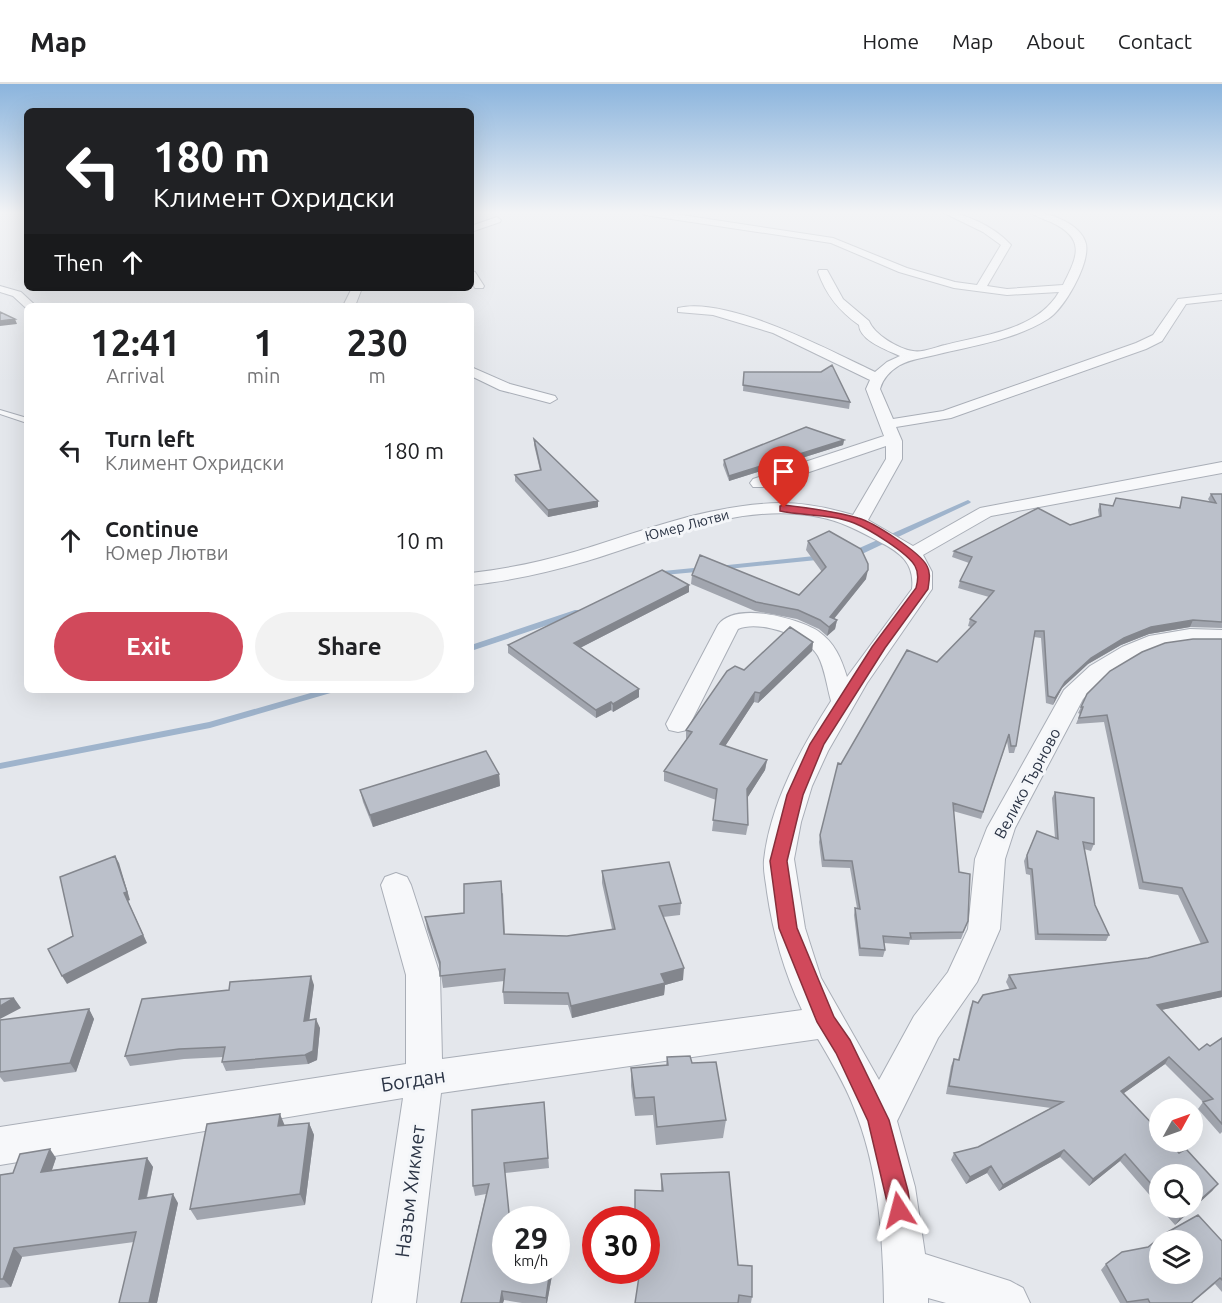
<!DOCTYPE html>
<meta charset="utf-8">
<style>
body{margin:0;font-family:Ubuntu,sans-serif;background:#f2f2f2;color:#202124;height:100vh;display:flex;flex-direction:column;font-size:22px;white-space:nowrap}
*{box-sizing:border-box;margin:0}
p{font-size:20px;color:#757577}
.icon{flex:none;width:33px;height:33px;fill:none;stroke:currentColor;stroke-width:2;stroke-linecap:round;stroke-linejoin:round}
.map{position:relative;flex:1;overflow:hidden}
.drawer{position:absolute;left:24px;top:219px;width:450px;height:390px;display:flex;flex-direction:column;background:#fff;border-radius:9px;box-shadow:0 6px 24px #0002}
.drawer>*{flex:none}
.top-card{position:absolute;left:24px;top:24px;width:450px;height:183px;border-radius:9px;box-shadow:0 6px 24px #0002;background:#202124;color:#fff;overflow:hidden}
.needle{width:39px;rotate:50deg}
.buttons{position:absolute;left:1149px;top:1014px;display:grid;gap:12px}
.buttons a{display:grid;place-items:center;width:54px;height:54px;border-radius:50%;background:#fff;box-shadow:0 6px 24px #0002;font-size:30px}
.speed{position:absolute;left:492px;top:1122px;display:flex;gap:12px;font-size:30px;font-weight:700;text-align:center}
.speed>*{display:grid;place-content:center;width:78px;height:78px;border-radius:50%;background:#fff;box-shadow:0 6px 24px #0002;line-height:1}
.speed small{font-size:15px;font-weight:400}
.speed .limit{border:9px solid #d22;background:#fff;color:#111}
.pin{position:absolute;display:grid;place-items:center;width:51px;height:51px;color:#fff;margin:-62px -26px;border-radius:50% 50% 50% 0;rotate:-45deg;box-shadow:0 0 6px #0007}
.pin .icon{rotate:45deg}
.me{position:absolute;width:66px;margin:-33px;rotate:351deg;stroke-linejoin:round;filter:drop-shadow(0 0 4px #0008)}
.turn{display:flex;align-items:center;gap:21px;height:126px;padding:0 30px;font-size:27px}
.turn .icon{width:78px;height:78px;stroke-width:2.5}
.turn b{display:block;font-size:42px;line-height:51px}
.then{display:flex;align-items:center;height:57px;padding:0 30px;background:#0003;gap:12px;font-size:22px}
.eta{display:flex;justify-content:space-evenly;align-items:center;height:102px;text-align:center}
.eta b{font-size:36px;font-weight:700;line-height:42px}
.button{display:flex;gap:12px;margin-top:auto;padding:12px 30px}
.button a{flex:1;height:69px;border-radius:36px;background:#d1495b;color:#fff;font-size:24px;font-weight:700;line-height:69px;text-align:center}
.button a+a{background:#f2f2f2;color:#202124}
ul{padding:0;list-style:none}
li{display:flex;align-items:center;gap:18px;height:90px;padding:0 30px}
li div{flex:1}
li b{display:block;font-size:22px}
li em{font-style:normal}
header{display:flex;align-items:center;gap:36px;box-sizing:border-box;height:84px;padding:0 30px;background:#fff;border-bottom:2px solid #e0e0e0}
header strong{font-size:28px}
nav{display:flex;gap:33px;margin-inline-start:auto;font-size:21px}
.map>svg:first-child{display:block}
</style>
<header>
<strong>Map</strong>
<nav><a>Home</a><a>Map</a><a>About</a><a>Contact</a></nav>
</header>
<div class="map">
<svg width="1222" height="1219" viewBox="0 0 1222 1219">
<rect width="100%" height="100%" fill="#e4e7ec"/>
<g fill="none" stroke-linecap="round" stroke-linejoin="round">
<!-- stream -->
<path fill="#9fb4cc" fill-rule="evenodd" d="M968,416l3,2 -1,1 -108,51 -10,1 -4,-2z
M824,471h3v4l-109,11 -4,-2 4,-2z
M704,483h3v4l-43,4 -8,3 -4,-2 11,-5z
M575,526h6l1,2 -1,2 -110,37v-6z
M321,606h14l-1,2 -124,36 -210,41v-6l209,-41z"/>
<defs>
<path id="service" d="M0,326l27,8v5l-27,-9z"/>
<path id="minor" d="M641,128h21l171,26 74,30 48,14 22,3 24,-40 -18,-13 -41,-20c22,0 52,15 67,31l2,2 -24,41 20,3 56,-4c14,-28 24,-46 -12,-63 -7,-3 -15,-5 -21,-10 18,0 51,11 56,32 4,20 -22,65 -38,75 -33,21 -76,27 -113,36 -12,3 -24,4 -35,10 -10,6 -17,13 -20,24l13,30 50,-8 193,-68 17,-8 25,-36 44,-5v6l-36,4 -24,37 -16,8 -195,69 -55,9 6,14v18l-34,61 45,26 67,-38 242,-46v11l-231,43 -68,39 9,17v17l-65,94 -39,68 -16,35 -11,36 -7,37 11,69 16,50 58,102 35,-64 34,-44 20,-43 7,-70 12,-31 77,-138 26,-24 32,-19 27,-11 41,-7 32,1v14l-32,-1 -28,4 -24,10 -32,19 -23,23 -68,129 -10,31 -5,70 -23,53 -39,56 -41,83 18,66 10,67 85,27 13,7 7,15h-84l-18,-5v5h-44c-1,-65 -5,-134 -30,-195 -9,-24 -23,-47 -36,-69l-377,54 -25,210h-44l31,-205 -403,67v-38l406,-63v-89l-25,-90 4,-8 11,-4 11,4 4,8 29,90 2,84 360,-49c-18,-38 -29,-77 -35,-118 -1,-10 -4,-21 -3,-32 6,-56 37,-112 67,-159 -4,-14 -6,-32 -13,-45 -12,-21 -59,-36 -80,-27l-51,101 -9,2 -9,-2 -3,-6 52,-99c17,-24 79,-7 100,6 17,12 23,27 29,46l65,-88c3,-26 -12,-37 -34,-48 -19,-10 -37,-20 -59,-24 -77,-16 -159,22 -232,44 -38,11 -76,20 -116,24v-12c35,-4 69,-11 103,-21 67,-20 135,-48 207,-49 25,0 48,5 72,12l33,-56v-13l-121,41h-12l-3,-4 3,-4 131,-43 -18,-47 4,-9 -97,-47 -60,-18 -35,-3v-4c50,-12 151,42 197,64l12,-10 13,-6c-13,-6 -40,-15 -41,-31 -20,-14 -33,-30 -41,-53l1,-2h8l16,29 26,22c5,13 29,28 44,30 9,2 23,-4 32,-6 39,-10 92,-15 114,-53l-52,3 -53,-7 -55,-16 -68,-29 -186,-28z
M497,133l4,3 -1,2 -29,10v-6z
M471,187l4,1 9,14 -1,2h-8c-4,-6 -4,-10 -4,-17z
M0,202l21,6 15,14h-9l-1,2 -13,-12 -13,-4z
M352,204h10l-7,18h-12z
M471,283l39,17 45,12 2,3 -7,4 -50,-13 -29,-14z"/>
</defs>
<!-- service casing -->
<use href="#service" stroke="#a9aeb7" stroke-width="2"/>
<!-- minor casing -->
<use href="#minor" stroke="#a9aeb7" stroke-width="2"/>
<!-- service -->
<use href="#service" fill="#f7f8fa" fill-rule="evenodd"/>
<!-- minor -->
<use href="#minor" fill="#f7f8fa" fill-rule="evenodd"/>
</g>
<!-- wall -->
<path fill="#a1a5ae" d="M744,288l106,30 -1,7 -106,-18z
M534,355l64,62v6l-50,10 -33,-36v-6l25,-5 -6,-25z
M844,356l-1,5 -114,36 -6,-16 1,-5z
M1211,410h11v134l-32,-1 -41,7 -28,11 -33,19 -26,24 -9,17 -7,-2 -5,-65 -7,-1 -18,109 -2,7h-5l-2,-12 -26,78 -28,-8 6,61 9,49 -7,18 -51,1 -1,5 -25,-2 1,7 -2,7 -24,-1 -5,-41 1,-7h2l-7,-40 -28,-1 -3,-25 1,-7 21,-71 130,-137 -3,-1 2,-7 19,-22 -31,-9 2,-7 9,-18 -17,-6 2,-6 116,-26 29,-8 -1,-7 2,-6 13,2 66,2 3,-11 28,5 -2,-3z
M808,457l58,38 -32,40 3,1 -2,9 -8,7 -8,-7 -22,-10 -42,-8 -64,-27 1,-9 107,20 23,-23 -16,-22z
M689,501v7l-109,56 59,41v8l-26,15 -2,-2 -15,8 -88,-65v-8z
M1222,555v358l-61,13 38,40 11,-4 12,-8v94l-2,2 -22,-25 5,-7 -38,-38 -41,29 55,60 39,31 -6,7 -37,34 -15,-17h32l-32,-34v33l-40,-46 -31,25 -29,-29 -61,34 -12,-18 -21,11 -15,-24 3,-7 24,-6 73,-39 -105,-14 5,-28 3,-7 4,1 12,-52 3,-7 5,2 32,-13 -4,-8 3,-7 139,-17 53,-14 -23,-49 -39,-6 -35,-167 -28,2 4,-10 -2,-1 3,-6z
M813,558l-1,9 -54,52 -4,-1 -29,44 42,14 -2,10 -18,28 1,27 -2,10 -34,-4 4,-31 -52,-19v-10l22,-31v-10l58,-60z
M499,690l1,12 -127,41 -10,-25 -3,-12z
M1055,708l39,52 -3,7 -7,-2 11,56 14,30 -3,6 -71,-1 -5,-65 -4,-1 -2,-13 13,-30 18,7 -3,-40z
M602,787l79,32 -1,12 -17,2 20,63 -18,5 -1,10 -92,23 -4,-13 -64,-1 -1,-12 1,-11 -61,7 -3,-20 -13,-39 -2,-12 39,-4 39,-20 2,42 62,1 45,-7 -10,-46z
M314,901l-5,35 11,8 -3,32 -9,4 -82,7 -4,-9 1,-5 -39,2 -54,7 -5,-10z
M89,925l5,10 -18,53 -72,10 -4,-5v-57z
M667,973l25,6 34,57 -3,18 -67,7 -3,-30 -18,1 -4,-30v-18l35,-3z
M544,1018l5,66 -44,5 4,40 44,57 -6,33h-25l-18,-3 -1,3h-42l25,-109 -11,2 -2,-10z
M309,1039l5,12 -9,70 -108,15 -7,-11 94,-84z
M56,1074l-4,12 95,-12 6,9 -6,31 31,5 -21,100h-38l15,-61 -112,15 -11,30 -11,1v-113l13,-2z
M661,1090l77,91 14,32 -1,6h-116l26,-112z
M1222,1157v51l-7,-8 -23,19h-72l-19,-33 5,-6z"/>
<!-- shaded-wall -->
<path fill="#83868d" d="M15,235l2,5 -17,2v-5z
M844,356l-1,5 -114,36v-5z
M598,417v6l-50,10v-7z
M868,486l-2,9 -38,47 2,-9z
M689,501v7l-115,59v-8z
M837,536l-2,9 -8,7 2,-9z
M1193,536l-3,7 -41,7 -28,11 -33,19 -26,24 -9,17 2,-7 10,-16 26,-24 33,-20 27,-11z
M813,558l-1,9 -54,52 2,-10z
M639,605v8l-26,15v-8z
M755,608l-1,10 -34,52v-10z
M611,618v8l-15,8v-8z
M767,676l-2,10 -19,30 1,-11z
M499,690l1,12 -127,41 -3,-12z
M115,772l4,7 11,37 -2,1 19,42 -80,41 -5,-8 62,-83z
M684,884l-1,12 -18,5 -1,10 -92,23 -1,-12 90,-32z
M311,892l3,9 -6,45 -4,-9z
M1222,907v6l-70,15 5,-7z
M14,914l7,10 -21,11v-13z
M89,925l5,10 -18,53 -6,-9z
M316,935l4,9 -3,32 -9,4 -3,-9z
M1169,973l-4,7 -48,34 4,-7z
M280,1030l5,12h-7z
M309,1039l5,12 -9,70 -5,-11z
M50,1065l6,9 -8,23 -7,-9z
M1064,1066l-4,7 -61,34 4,-6z
M1125,1070l-5,7 -31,25 4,-7z
M147,1074l6,9 -9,41 -5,-9z
M991,1082l-4,7 -21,11 4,-7z
M1218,1100l-6,7 -37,34 5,-7z
M173,1110l5,9 -21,100h-8z
M559,1137l1,10 -4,19v-14z
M14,1164l8,9 -11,30 -8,-8z
M550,1186h3l-6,33h-1v-5z
M502,1207l2,9 -1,3h-3z"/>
<!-- building -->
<path fill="#bbc0ca" stroke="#83868d" stroke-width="1.5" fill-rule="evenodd" d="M0,228l15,7 -15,2z
M832,281l18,37 -107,-17 1,-13h77z
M806,343l38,13 -115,36 -5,-16z
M534,355l64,62 -50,9 -33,-35 26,-5z
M1211,410h11v128l-29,-2 -42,7 -27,11 -33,20 -26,24 -10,16 -7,-2 -4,-65h-9l-19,115h-5l-2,-12 -26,78 -30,-9 6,69 11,2 -2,47 -5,11 -53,1 1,5 -28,-2 2,14 -25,-2 -5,-40 5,1 -8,-48 -28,-1 -4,-25 18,-72 3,1 66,-114 30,12 39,-40 -6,-3 24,-28 -34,-10 12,-24 -18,-6 84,-43 32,17 31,-9 -1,-12 13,2 3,-8 64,10 2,-11 34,6z
M829,447l32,18 7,15v6l-38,47 7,3 -8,7 -9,-7 -22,-10 -42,-8 -64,-27 8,-20 99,40 27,-28 -18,-26z
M662,486l27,15 -115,58 65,46 -26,15 -2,-2 -15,8 -88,-65z
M790,543l23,15 -53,51 -5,-1 -35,52 47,16 -20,29 1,36 -35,-5 4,-31 -53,-18 28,-39 -6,-2 41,-59 8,-5 9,4z
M1193,555h29v352l-65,14 42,45 8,-6 3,2 12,-8v86l-19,-22 10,-3 -44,-42 -48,34 39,41v10h9l10,11 7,-4 32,35 -26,23v-33h-32v20l-35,-40 -32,25 -29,-29 -61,35 -12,-19 -21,11 -16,-24 24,-6 85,-45 -114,-16 5,-27 5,1 14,-59 5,2 5,-8 33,-7 -7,-13 139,-17 60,-16 -26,-54 -39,-6 -36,-167 -28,3 4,-11h-2l6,-13 23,-23 32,-19 23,-9z
M486,667l13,23 -129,41 -10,-25z
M1055,708l39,6v46l-11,-2 12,63 14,30 -71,-1 -6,-65 -4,-1 -1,-13 10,-24 21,8z
M115,772l12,36 -3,1 19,42 -81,41 -14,-27 25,-13 -13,-59z
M669,778l12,41 -22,3 25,62 -23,6 4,9 -94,23 -3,-13 -65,-1 2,-23 -65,7v-14l-15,-45 39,-4v-29l37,-3 3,53 63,2 48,-7 -13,-58z
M311,892l-7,45 12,-2 -3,32 -8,4 -83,7 3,-15 -46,2 -54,7 17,-57 87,-9 1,-8z
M14,914l-14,8v-7z
M89,925l-19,54 -70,9v-52z
M690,972l2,7 24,-1 10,58 -69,7 -3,-30 -19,1 -4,-30 37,-3 -1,-8z
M544,1018l4,56 -44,5 5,50 42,7h-45v50h44l-4,28 -44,-7 -2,12h-39l28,-119 -16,2 -1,-76z
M280,1030l-2,12 31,-3 -9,71 -110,15 17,-85z
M50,1065l-9,23 106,-14 -8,41 34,-5 -24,109h-30l17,-71 -122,16 -11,31h-3v-104l13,-2 7,-19z
M729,1088l9,93 14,1v31l-13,-2 -1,8h-103l5,-33h6v-50h-11v-30l28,1 -2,-17z
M1171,1124h21l-12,10z
M1198,1131l24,26v39l-2,-2 -29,25h-41l-2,-4 -21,3 -21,-38 16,-12 26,-5 18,-14zM1160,1156h32v34h-32z
M556,1136l3,1 -3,15z"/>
<!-- sky -->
<linearGradient id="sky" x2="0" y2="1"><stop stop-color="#8bb4dd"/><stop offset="0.43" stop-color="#f3f4f6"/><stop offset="1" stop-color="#f3f4f6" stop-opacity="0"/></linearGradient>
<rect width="1222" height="299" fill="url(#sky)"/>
<!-- route -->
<path fill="#d1495b" stroke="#882f3b" stroke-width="1.5" d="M784,421c25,3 50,6 74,13 15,4 62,34 69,48 4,7 2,15 1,23l-43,59 -61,96 -21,51 -16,66 10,67 37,89 16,23 39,80 19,71 3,19 -4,9 -8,3 -8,-3 -23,-98 -32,-68 -19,-31 -38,-94 -9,-67 17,-66 23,-51 62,-97 44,-59c2,-7 3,-15 -1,-22 -7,-13 -46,-37 -61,-43 -23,-9 -50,-7 -74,-12v-5z"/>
<g text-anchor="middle" stroke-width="6" stroke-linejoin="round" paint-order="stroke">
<!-- far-street labels -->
<g font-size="14" fill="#2b3445" stroke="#f4f6f9">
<text transform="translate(687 441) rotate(-15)" y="5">Юмер Лютви</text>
</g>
<!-- street labels -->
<g font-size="16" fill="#2b3445" stroke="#f4f6f9">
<text transform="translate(1027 699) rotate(-62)" y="6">Велико Търново</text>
</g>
<!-- near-street labels -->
<g font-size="20" fill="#2b3445" stroke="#f4f6f9">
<text transform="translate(413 996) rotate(-9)" y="7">Богдан</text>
<text transform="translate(410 1107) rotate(-83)" y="7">Назъм Хикмет</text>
</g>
</g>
</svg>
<div class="buttons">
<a><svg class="needle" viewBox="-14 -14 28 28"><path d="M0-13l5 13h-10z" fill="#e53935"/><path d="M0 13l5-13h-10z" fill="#757577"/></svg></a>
<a><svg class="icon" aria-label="search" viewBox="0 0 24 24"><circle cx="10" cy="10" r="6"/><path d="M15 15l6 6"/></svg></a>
<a><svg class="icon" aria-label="layers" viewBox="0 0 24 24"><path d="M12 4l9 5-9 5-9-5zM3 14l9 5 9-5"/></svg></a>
</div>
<div class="speed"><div>29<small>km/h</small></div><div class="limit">30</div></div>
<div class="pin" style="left:784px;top:424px;background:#d93025"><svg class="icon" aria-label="arrive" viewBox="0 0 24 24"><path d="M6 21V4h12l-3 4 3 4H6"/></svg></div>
<svg class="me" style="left:899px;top:1126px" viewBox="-20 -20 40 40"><path d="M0-17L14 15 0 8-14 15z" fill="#d1495b" stroke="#fff" stroke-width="4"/></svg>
<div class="top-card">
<div class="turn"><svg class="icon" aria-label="left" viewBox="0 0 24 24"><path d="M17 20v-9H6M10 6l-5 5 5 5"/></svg><div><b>180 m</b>Климент Охридски</div></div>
<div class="then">Then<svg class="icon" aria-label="ahead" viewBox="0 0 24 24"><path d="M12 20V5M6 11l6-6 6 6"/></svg></div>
</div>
<section class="drawer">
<div class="eta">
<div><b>12:41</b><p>Arrival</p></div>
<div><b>1</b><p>min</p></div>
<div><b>230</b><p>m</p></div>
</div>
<ul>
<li><svg class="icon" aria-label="left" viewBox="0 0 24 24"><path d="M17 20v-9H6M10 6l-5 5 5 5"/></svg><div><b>Turn left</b><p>Климент Охридски</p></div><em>180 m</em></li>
<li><svg class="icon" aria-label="ahead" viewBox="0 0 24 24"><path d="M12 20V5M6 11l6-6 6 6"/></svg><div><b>Continue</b><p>Юмер Лютви</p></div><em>10 m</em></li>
</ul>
<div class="button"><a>Exit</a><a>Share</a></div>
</section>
</div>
